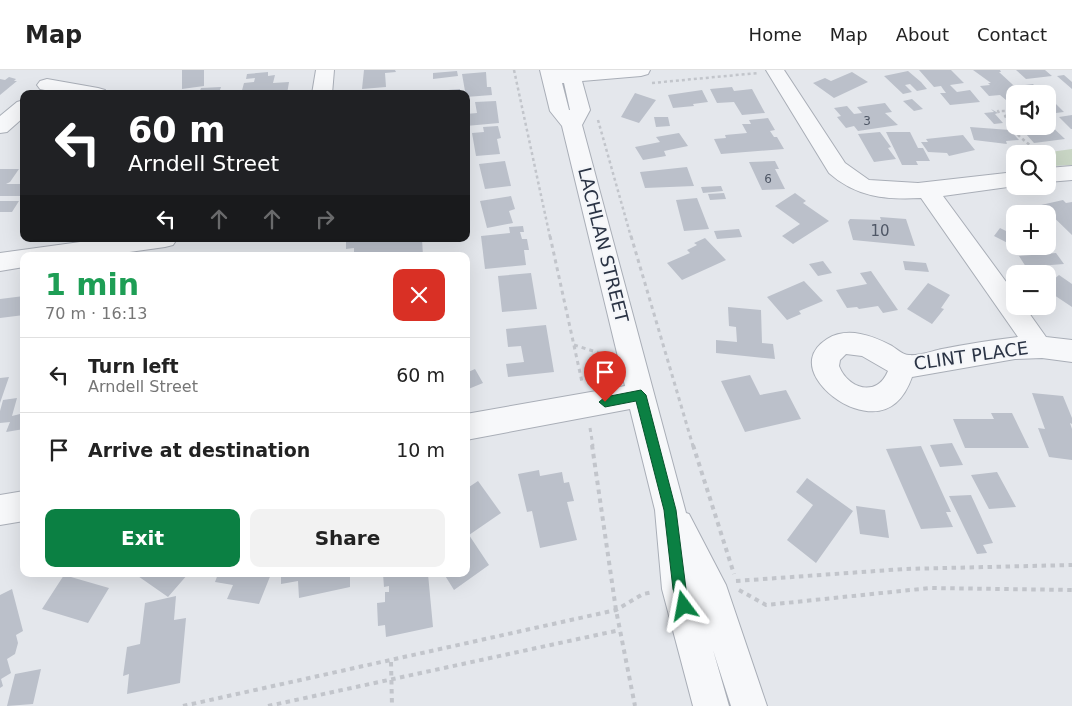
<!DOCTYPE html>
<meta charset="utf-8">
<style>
body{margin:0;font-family:"DejaVu Sans",sans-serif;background:#f2f2f2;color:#222;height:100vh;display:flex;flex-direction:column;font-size:19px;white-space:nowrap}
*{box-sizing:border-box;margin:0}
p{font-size:16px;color:#767676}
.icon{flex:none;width:28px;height:28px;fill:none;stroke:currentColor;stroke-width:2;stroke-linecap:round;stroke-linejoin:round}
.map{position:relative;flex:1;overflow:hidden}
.side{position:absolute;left:20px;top:182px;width:450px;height:325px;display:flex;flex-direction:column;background:#fff;border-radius:10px;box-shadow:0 5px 20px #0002}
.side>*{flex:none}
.top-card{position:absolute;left:20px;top:20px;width:450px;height:152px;border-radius:10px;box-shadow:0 5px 20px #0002;background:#202124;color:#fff;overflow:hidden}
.buttons{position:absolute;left:1006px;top:15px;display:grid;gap:10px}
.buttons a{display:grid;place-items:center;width:50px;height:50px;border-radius:10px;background:#fff;box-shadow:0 5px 20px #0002;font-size:25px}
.pin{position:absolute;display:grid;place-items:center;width:42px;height:42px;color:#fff;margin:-51px -21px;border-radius:50% 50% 50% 0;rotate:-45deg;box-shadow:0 0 5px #0007}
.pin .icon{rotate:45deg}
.me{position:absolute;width:55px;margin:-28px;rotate:347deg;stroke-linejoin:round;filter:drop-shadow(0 0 4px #0008)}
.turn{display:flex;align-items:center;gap:18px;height:105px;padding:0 25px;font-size:22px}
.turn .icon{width:65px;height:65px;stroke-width:2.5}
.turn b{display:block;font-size:35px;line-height:42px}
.lanes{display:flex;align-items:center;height:48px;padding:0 25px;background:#0003;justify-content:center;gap:25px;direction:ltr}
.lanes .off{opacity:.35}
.round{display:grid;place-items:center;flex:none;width:52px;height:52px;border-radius:10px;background:#f2f2f2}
.overview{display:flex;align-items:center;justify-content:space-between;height:85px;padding:0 25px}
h1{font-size:30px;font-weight:700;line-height:38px;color:#1e9e55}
.cta{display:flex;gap:10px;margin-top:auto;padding:10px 25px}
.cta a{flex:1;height:58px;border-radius:10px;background:#0b8043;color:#fff;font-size:20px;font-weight:700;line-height:58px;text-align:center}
.cta a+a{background:#f2f2f2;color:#222}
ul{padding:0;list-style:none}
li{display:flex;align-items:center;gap:15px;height:75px;padding:0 25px;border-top:1px solid #e0e0e0}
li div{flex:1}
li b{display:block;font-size:19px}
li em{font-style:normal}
header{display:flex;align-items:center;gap:30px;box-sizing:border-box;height:70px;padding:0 25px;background:#fff;border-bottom:1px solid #e0e0e0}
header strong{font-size:24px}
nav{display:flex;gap:28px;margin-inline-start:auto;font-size:18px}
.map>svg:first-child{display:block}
</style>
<header>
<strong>Map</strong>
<nav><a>Home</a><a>Map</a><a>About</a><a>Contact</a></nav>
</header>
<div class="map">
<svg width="1072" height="636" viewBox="0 0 1072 636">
<rect width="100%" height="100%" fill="#e4e7ec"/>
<!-- green -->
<path fill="#c9d6c5" d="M1072,79v16l-19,1 -5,-6v-6l-5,-1z"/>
<!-- building -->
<path fill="#bbc0ca" d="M182,0h22v16l-22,3z
M364,0h31l1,2 -11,1 1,14 -24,2z
M919,0h32l13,13 -14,2 7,7 13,-2 10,12 -30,3 -10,-12h6l-3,-4 -2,-3 -7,1z
M973,0h27l1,2h-2l24,22h-8v5l-9,1 -6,-5 -11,1 -9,-10 10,-1 -2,-2h3z
M1016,0h29l7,6 -26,3z
M457,1l1,5 -25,3v-6z
M908,1l13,11 6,7 -10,2 -7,-7 -5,1 7,7 -9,2 -19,-18z
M268,2v4l7,-1 -2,8 16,-1 -2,12h-46l3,-11 10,-1 1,-4 -9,1 1,-5z
M486,2l1,15h4l1,8 -26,2v-3h-30v-3l24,-2v2h5l-3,-17z
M852,2l16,10 -34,16 -21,-15 12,-5 6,3z
M1064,5l8,7v7l-15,-13z
M9,7l7,2 -2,2h3l-17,14v-16l5,1z
M1033,14l9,10h-8l-9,-9z
M221,17l-2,6h-20l2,-5z
M732,17l2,4 18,-2 13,24 -23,2 -8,-13 -17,1 -7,-14z
M702,20l6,12 -15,2 1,2 -21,2 -5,-13z
M635,23l21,7 -17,23 -18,-6z
M912,29l11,10 -9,2 -11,-10z
M496,31l3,22 -33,3v-12l11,-1 -2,-11z
M1048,31h5l11,11 -16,2z
M885,33l7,9 -7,1 13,12 -40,6 -4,-5 -8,2 -9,-11 4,-1 -7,-8 13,-2 7,8 8,-1 -5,-6z
M991,39l7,4 -3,1 8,9 -9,1 -10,-11 10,-1z
M1072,45v14h-1l-12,-12z
M654,47h14l2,9 -14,1z
M768,48l7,12 -5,1 4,6h3l7,12 -63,5 -7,-15 12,-1 -1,-3 22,-2 -5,-9h9l-2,-4z
M1048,53l17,16 -31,4 -8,-9h5l-7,-8h24z
M498,56l3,12 -4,1 3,15 -24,2 -4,-23 12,-1 -1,-5z
M970,57l40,3 9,10 -13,1 1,3 -33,-4z
M880,62l11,15 -3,1 8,11 -22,3 -16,-28z
M886,62h24l8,16h5l7,13h-14l2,4h-16z
M679,63l9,13 -24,5 2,5 -23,4 -8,-13 25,-5 -4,-5z
M963,65l12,15 -26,6 -2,-3 -19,-1 -7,-10h7l-2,-3z
M505,91l6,25 -26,3 -6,-25z
M775,91l4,8h-4l10,20 -23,1 -13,-28z
M687,97l7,19 -49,2 -5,-16z
M0,99h19l-9,13 -4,2h18l-3,12h-21z
M721,116l2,5 -20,2 -2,-6z
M724,123l2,6 -16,1 -2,-6z
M795,123l11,8 -3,2 26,18 -36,23 -11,-8 18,-12 -25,-18z
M511,126l4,13 -6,2 4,12 -26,5 -7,-27z
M697,128l12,31 -25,2 -8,-31z
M1063,130l3,3 6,-1v33l-31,-30z
M0,131h19l-7,11h-12z
M1013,138l11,6h-9v6l-7,-4z
M880,147l26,2 9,27 -62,-6 -5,-18 2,-3 31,1z
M1015,155v21h22l-6,9 -37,-19 6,-8 10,5z
M523,156l1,6h-4l2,7h5l2,11h-5l2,15 -41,4 -4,-33 29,-3 -1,-6z
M739,159l3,8 -25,2 -3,-8z
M705,168l21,22 -44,20 -15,-17 23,-10 -3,-3 10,-5 -3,-2z
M342,169h80l1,17 -69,-1v-7l-8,1v-9l-4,1z
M1056,183l8,11 -38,3 -7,-11z
M823,191l9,12 -14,3 -9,-12z
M903,191l23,2 3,9 -24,-2z
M871,201l27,39 -15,3 -5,-7 -19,3 -2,-2 -10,1 -11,-18 31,-6 -7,-11z
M531,203l6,36 -35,3 -4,-36z
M1059,205l13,9v23l-24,-16v-7z
M804,211l19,20 -24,10 2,3 -14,6 -20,-23z
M928,213l22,12 -9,13 3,1 -12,15 -25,-15z
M24,226v19l-24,3v-19z
M728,237l33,3 1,33 11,1 2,15 -59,-6v-13l21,2 -1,-15 -7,-1z
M546,255l8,47 -46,5 -2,-13 18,-2 -3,-16 -13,1 -2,-18z
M475,299l8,14 -17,7v-17z
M750,305l10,20 26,-5 15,29 -56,13 -24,-51z
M9,307l-9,26v-25z
M1032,323l31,3 9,22v6l-2,-1 2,6v31l-23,-3 -11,-29 7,1z
M17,328l-5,18 12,-3v16l-18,3 4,-10 -10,1v-12l3,-11z
M991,343h21l17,35h-64l-12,-29h41z
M952,373l11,22 -23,2 -10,-22z
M921,376l30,66h-5l7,15 -32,2 -35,-80z
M539,400l1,6 22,-4 2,11 5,-1 5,19 -7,1 10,38 -37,8 -8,-37 -5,1 -9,-38z
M997,402l19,35 -27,2 -18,-34z
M807,408l46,33 -37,52 -29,-23 26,-35 -17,-13z
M478,411l23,32 -32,22 20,30 -35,25 -10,-16h22v-85z
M971,425l22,48 -10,2 4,8 -10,1 -28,-58z
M856,436l29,4 4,28 -29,-4z
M135,504h53l-20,23z
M218,504h53l-12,30 -32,-5 6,-14 -18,-3z
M281,504h69v13l-51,11 -1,-17 -17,3z
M383,504h45l5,53 -47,10 -1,-12 -7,1 -1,-23 8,-1v-10h4v-6l-5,1z
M64,505l45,13 -21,35 -46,-14z
M12,519l11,42 -7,4 2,8 -3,11 -8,5 4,14 -10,6 2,7 -3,2v-93z
M176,526l-2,24 12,-2 -6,65 -53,11 2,-20 -6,2 4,-29 13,-3 5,-41z
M41,599l-8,35 -26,2 8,-32z"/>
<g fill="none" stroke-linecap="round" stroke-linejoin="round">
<defs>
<path id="minor" d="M316,0h18l-2,24h-20z
M540,0h110l-2,4 -7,2 -59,5 8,29 -8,15 104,388 3,1 37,71 41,121h-36l-18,-56 16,56h-36l-31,-117 -7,-79 -25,-101 -164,31v-26l159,-28 -63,-260 -12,-15zM562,13h2l6,27h-1z
M766,0h18l61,93 24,17 49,3 97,-11v14l-72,10 72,98v12h9l22,31 26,3v22l-30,-4 -27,1 -103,18c-10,28 -28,41 -58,31 -27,-9 -63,-46 -27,-69 21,-13 46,-3 65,7 5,3 11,9 17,9 10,1 23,-4 33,-6 25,-5 51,-9 76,-12l-97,-139c-35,2 -65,-1 -92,-25zM846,284l16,2 26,15c-11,27 -40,18 -49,-5l1,-6z
M47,9l51,9 7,2 2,4h-43l-24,-5 -3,-4 3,-4z
M24,30v17l-17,15 -7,1v-17l17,-14z
M1072,96v14l-24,2v-14z
M102,169h75l-4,6 -8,2 -64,9h-77v11l-24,4v-18z
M24,421v30l-24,4v-30z"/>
</defs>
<!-- minor casing -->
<use href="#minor" stroke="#a9aeb7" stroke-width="2"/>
<!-- path-far2 -->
<path stroke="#c2c5cb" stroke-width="2.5" stroke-dasharray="3 3" stroke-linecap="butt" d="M514,0l36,167
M652,13l106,-10
M999,43l-1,-2h9
M1012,44l-7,2 14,20 18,15
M598,50l33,117"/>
<!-- path-far1 -->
<path stroke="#c2c5cb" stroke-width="3" stroke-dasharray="4 4" stroke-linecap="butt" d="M550,166l32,146
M631,166l62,210
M574,275l32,10
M590,358l3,18"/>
<!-- path -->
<path stroke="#c2c5cb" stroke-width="4" stroke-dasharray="4.5 4.5" stroke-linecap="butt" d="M592,375l24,165 19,96
M693,375l41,129
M736,511l168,-12 168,-4
M739,520l27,15 164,-17 142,2
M391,592l1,44
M183,636l433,-96 27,-16 10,-2
M268,636l352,-76"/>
<!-- minor -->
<use href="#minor" fill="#f7f8fa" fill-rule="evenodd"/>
</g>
<!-- route -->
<path fill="#0b8043" stroke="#07532c" d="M641,320l5,5 30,115 10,79 5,17 -2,4 -5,2 -5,-2 -6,-21 -9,-79 -28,-109 -31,6 -6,-5 6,-5z"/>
<g text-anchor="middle" stroke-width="4" stroke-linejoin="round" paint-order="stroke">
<!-- far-number labels -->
<g font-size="12" fill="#4f5766">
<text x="867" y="55">3</text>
<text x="768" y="113">6</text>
</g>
<!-- number labels -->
<g font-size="15" fill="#4f5766">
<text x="880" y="166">10</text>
</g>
<!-- street labels -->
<g font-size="18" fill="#2b3445" stroke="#f4f6f9">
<text transform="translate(603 175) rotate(76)" y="6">LACHLAN STREET</text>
<text transform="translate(971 286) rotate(-8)" y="6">CLINT PLACE</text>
</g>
</g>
</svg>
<div class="buttons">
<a><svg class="icon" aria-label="sound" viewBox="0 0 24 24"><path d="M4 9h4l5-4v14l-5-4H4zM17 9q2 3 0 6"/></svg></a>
<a><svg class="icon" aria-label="search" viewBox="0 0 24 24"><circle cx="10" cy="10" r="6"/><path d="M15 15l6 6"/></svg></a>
<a>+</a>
<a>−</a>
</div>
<div class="pin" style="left:605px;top:332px;background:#d93025"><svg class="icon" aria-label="arrive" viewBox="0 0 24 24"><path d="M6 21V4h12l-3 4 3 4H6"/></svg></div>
<svg class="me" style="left:684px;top:536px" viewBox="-20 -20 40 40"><path d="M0-17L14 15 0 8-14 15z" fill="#0b8043" stroke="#fff" stroke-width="4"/></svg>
<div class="top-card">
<div class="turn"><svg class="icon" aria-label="left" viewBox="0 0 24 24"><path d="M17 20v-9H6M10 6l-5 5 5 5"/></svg><div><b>60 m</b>Arndell Street</div></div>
<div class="lanes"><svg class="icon" aria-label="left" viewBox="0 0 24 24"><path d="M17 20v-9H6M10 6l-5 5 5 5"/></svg><svg class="icon off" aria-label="ahead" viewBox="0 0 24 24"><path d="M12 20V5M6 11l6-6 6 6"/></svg><svg class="icon off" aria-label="ahead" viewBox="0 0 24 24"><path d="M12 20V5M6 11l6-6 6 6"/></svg><svg class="icon off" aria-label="right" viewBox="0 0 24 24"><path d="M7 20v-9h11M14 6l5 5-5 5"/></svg></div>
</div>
<section class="side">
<div class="overview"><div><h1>1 min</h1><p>70 m · 16:13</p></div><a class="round" style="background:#d93025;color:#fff"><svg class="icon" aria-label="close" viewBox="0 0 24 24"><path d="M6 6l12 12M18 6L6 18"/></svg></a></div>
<ul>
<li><svg class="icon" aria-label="left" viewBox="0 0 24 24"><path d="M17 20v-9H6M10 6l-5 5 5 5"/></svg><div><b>Turn left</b><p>Arndell Street</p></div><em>60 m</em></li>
<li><svg class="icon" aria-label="arrive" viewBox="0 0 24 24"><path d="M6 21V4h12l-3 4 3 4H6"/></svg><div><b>Arrive at destination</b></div><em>10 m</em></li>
</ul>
<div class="cta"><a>Exit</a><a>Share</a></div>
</section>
</div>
